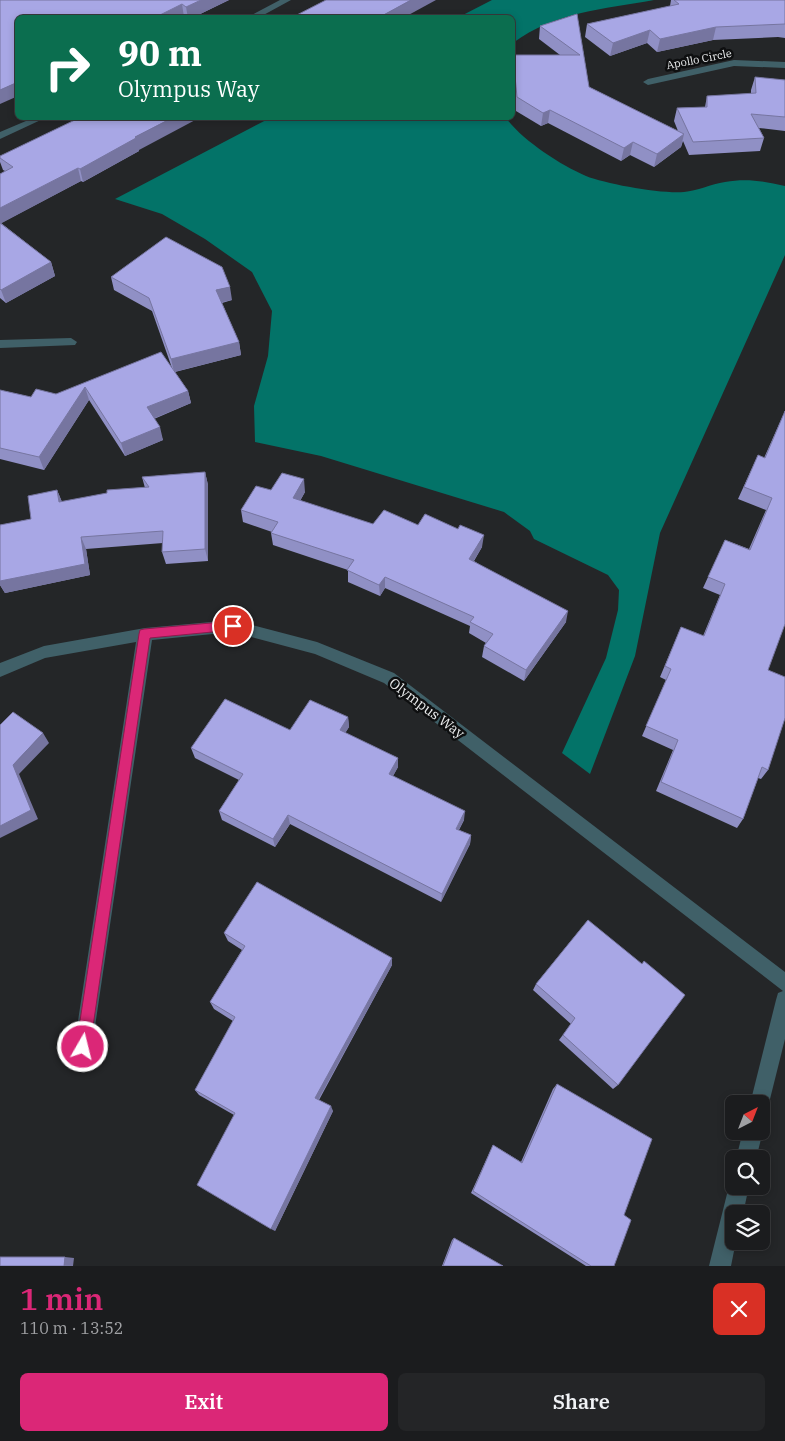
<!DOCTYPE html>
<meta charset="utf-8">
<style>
body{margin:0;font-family:"IBM Plex Serif",serif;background:#242527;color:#f1f3f6;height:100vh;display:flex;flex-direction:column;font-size:19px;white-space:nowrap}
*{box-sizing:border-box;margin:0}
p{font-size:16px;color:#a0a1a4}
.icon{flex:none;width:28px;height:28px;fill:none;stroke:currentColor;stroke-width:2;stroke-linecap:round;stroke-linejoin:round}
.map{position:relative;height:1266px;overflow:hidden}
.panel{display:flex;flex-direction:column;background:#1b1c1e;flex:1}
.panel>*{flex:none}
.banner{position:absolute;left:15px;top:15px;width:500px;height:105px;border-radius:8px;box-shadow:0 2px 8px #0003,0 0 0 1px #393a3c;background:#0b6e4f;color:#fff;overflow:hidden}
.needle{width:32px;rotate:42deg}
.fabs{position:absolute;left:725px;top:1095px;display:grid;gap:10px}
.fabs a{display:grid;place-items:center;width:45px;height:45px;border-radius:8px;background:#1b1c1e;box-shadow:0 2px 8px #0003,0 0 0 1px #393a3c;font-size:25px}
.pin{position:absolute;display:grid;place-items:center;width:42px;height:42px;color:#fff;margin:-21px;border:2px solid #fff;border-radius:50%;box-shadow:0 1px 5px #0007}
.me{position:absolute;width:55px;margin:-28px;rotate:8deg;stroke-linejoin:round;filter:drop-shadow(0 0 4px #0008)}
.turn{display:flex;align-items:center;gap:18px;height:105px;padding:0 20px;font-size:22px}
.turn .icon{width:65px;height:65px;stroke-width:2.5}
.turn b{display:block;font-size:35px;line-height:42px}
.round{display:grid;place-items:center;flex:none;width:52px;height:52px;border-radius:8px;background:#242527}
.headline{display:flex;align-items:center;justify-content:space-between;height:85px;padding:0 20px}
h1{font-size:30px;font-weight:600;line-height:38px;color:#db2777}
.action{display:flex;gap:10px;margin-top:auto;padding:10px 20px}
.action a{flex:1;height:58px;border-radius:8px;background:#db2777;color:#fff;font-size:20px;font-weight:600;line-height:58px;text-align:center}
.action a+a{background:#242527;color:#f1f3f6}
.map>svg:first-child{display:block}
</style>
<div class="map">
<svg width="785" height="1266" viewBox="0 0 785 1266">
<rect width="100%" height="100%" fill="#242628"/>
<!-- water -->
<path fill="#037368" d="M492,0h162c-51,9 -99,12 -141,43l-1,-25 -53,-1z
M270,118h236c16,22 54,47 80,58 20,8 75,18 98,16 13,-1 27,-8 41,-10 21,-4 39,-1 60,4v69l-125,278 -25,123 -45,118 -28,-21 44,-95 12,-48 1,-20 -11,-15 -74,-36 -4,-8 -26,-19 -183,-56 -66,-14 -1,-36 14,-50 4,-45 -20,-39 -47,-33 -43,-25 -47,-15z"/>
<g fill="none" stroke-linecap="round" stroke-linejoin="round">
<!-- minor -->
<path fill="#406068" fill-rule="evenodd" d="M280,0h11l-33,18h-12z
M734,60l51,2v6l-51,-2 -86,19 -5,-3 5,-3z
M33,118h12l-45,21v-7z
M71,338l6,4 -2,3 -75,3v-8z
M233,620l84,22 77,31 391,299v67l-18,72 -6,2v-9h-11l26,-104 2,-7 5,-2 -399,-308 -69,-29 -82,-22 -81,8 -60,407 -2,7 -7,2 -7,-2 -2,-7 62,-405 -91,16 -45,19v-14l44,-17 101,-18z
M761,1127l2,4 -7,28h-20l7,-28h18z
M734,1178v8h15l-6,28h-9v27h2l-5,25h-22l20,-80z"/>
</g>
<!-- wall -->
<path fill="#9090c5" d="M0,0h229l-37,18h-6l-2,-1 -2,1h-164z
M671,0h114v38l-7,-1 -65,3 -56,12 -10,-9 -37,13 -25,-19 2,-13 83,-18z
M577,14l12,73 89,44 -4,-10 3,-13 28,-1 2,-11 44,-2v-4l4,-13 30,3v51l-26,-3 5,10 -4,13 -71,4 -6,-14 -2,6 -27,20 -24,-12 -9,6 -73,-38 -7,3 -25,-15 -4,-33 1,-23h47l-21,-16 1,-13z
M139,150v1l-56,31 -2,-1 -80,42 50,39 4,14 -49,27 -6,-5v-124l5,-3 -2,-1 -3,-8v-6z
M111,277l121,23 -10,3 17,39 2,13 -66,17 13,19 3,12 -37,16 9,21 -38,16 -36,-56 -45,70 -44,-11v-69l31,7 25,-3 116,-26 -20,-57 -38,-21z
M785,411l-17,259v100l-7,9 -3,-1 -15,41 -6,9 -81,-37 17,-41 -31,-14 24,-56 -6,-3 21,-50 22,9 17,-41 -17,-7 22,-48 24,9 17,-39 -28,-11 20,-44 6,3z
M205,472l3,13v76l-42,3 -4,-12 1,-9 -77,6 4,26 -85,18 -5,-8v-60l31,-6 26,-29 5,12 83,-14 -3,-11z
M271,490l34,2 -5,9 73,23 45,1 64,22 -8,14 92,61 -42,59 -42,-24 2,-11 2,-3 -17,-10 1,-7 -85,-38 -5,8 -32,-14v-12l-75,-25 -2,-12 1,-1 -29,-10 -2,-12z
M348,717l1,10 -4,6 53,25v9l-5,9 71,44 -5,10 12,5 -1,9 -29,58 -151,-78 -15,23 -53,-27 -3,-9 20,-31 -44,-22 -4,-10 99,-18z
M588,920l30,165 -5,4 -54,-49 12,-16 -38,-34 3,-6z
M224,933l168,32 -73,135 14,11 -58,120 -41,-116 -35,-20 -4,-5 38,-69 -19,-12 -4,-7 32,-52 -14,-9z
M557,1084l67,131 -10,51h-28l-115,-73 22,-48 28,17 32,-73z
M454,1238l49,28h-61l10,-26z"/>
<!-- shaded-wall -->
<path fill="#7675a0" d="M201,0h28l-37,18h-4l-2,-11z
M411,0h25l-33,18h-25z
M182,4l2,13 -2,1h-28z
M716,27l-3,13 -56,12 3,-13z
M650,30l-3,13 -37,13 3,-13z
M18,82v14l-18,8v-14z
M550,110l-2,13 -7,3 2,-13z
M172,118h27l-60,32v1l-56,31 -3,-13 55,-32z
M684,134l-3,13 -27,20 3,-13z
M633,142l-3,13 -9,6 3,-13z
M78,168l3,13 -81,43v-16z
M51,262l4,14 -49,27 -5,-13z
M230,287l2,13 -14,3 -2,-13z
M239,342l2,13 -67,17 -3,-13z
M85,387l4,13 -45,70 -5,-13z
M188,391l3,12 -41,17 -3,-13z
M160,427l3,13 -38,16 -4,-13z
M205,472l3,13v76l-3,-12z
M304,479l1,13 -11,19 -1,-13z
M57,490l5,12h-3z
M484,535l-2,12 -14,23 1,-11z
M81,537l5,12 4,26 -85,18 -5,-8v-4z
M385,577v11l-5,8 -1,-11z
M568,611l-2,11 -42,59 2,-11z
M348,717l1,10 -8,13 -1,-10z
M43,733l6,10 -30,31 19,45 -38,19v-12l13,-61z
M398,758v9l-9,16v-9z
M465,811l-1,9 -9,17 1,-8z
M288,815l2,9 -15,23 -2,-8z
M471,835l-1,9 -29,58 1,-8z
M392,958v7l-75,137 -2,-4z
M331,1106l2,5 -58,120 -4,-2z
M65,1257l9,1 -1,8h-9z"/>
<!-- building -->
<path fill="#a8a7e5" stroke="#7675a0" d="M0,0h201l-15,7 -4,-3 -28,14h-136v64l-18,8z
M326,0h85l-33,18h-87z
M674,0h111v24l-69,3 -56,12 -10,-9 -37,13 -26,-19 92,-20z
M577,14l12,73 95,47 -27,20 -24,-12 -9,6 -74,-38 -7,3 -26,-16 -4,-42h67l-40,-29z
M755,77l30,3v37l-34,-3 13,24 -71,4 -16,-34 30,-1v-11l49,-3z
M79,118h93l-37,19 1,1 -56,31 -2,-1 -78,40v-34l13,-7 -13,-9v-2z
M0,223l51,39 -50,28 -1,-1z
M166,237l56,30 8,20 -14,3 23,52 -68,17 -22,-61 -38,-21z
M161,352l27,39 -41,16 13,20 -39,16 -36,-56 -46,70 -39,-9v-58l31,7 5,-8 20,5z
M785,411v213l-17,46 17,7v41l-17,52 -6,-3 -19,52 -82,-37 17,-42 -32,-14 25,-57 -6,-3 16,-39 23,9 21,-52 -17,-7 17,-37 25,10 22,-52 -28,-11 14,-32 7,3z
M205,472v77l-43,3 1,-21 -82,6 4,27 -85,17v-56l31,-6 -3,-23 29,-6 2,12 48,-9v-3l42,-3 -7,-10z
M282,473l22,6 -11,19 80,26 11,-14 34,15 7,-11 33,15 2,-4 24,10 -15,24 99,52 -42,59 -42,-24 9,-12 -23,-12 4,-5 -89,-40 -6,8 -32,-15 7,-10 -83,-27 7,-11 -37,-12 15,-24 15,4z
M225,699l65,31 20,-30 38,17 -8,13 58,28 -9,16 76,37 -9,18 15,6 -29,59 -154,-79 -15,24 -54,-28 24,-37 -52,-26z
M13,712l30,21 -30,32 18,45 -31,16v-101z
M257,882l135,76 -77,140 16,8 -60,123 -74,-44 38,-72 -40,-23 40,-73 -25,-15 35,-56 -21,-13z
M588,920l54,44 2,-3 41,34 -67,90 -55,-50 12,-17 -39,-34z
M557,1084l95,55 -28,76 7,5 -17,46h-23l-118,-75 20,-46 29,18z
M454,1238l49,28h-60z
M0,1257h65l-1,9h-64z"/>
<!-- route -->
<path fill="#db2777" stroke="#8e194d" d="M233,621l4,1 2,4 -2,3 -4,1 -83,8 -60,409 -2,5 -5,2 -5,-2 -2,-5 63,-413 1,-4 4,-1z"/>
<g text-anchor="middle" stroke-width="5" stroke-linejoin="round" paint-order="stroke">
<!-- far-street labels -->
<g font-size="11" fill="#ebedee" stroke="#0e0f10">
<text transform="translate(699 59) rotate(-11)" y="4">Apollo Circle</text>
</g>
<!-- street labels -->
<g font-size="14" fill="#ebedee" stroke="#0e0f10">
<text transform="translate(427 708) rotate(37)" y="5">Olympus Way</text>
</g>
</g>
</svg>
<div class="fabs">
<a><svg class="needle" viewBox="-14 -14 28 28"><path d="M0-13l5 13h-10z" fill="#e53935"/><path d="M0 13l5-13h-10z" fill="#a0a1a4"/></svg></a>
<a><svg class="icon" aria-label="search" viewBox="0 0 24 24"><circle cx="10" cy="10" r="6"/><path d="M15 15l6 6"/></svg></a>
<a><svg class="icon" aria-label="layers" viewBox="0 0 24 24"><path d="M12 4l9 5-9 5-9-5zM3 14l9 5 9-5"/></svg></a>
</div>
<div class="pin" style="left:233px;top:626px;background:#d93025"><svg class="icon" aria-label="arrive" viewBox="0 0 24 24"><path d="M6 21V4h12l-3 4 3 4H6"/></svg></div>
<svg class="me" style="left:83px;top:1047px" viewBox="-20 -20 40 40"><circle r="17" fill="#db2777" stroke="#fff" stroke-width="3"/><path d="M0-11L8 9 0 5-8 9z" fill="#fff"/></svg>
<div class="banner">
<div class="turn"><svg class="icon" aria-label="right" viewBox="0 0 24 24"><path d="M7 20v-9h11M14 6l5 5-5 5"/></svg><div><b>90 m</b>Olympus Way</div></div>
</div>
</div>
<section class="panel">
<div class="headline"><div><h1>1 min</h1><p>110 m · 13:52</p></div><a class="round" style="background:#d93025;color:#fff"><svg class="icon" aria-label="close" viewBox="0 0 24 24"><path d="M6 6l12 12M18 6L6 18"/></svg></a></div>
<div class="action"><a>Exit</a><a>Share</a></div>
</section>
